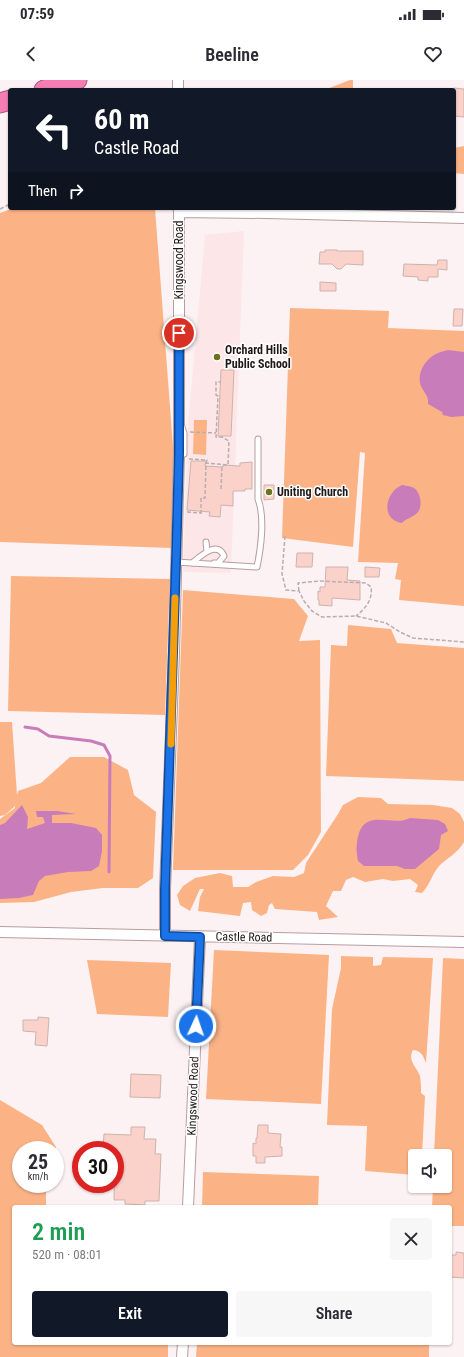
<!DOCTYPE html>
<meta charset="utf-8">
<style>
body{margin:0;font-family:"Roboto Condensed",sans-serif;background:#f7f7f7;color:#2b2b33;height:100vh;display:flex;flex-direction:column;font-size:15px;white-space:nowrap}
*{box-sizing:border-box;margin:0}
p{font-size:13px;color:#7c7c81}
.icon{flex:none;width:22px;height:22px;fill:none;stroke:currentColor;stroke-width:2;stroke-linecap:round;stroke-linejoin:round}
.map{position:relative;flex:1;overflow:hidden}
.details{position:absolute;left:12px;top:1125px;width:440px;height:140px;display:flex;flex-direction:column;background:#fff;border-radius:4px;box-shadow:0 1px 3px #0004}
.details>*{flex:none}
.top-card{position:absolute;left:8px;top:8px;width:448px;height:122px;border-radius:4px;box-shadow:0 1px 3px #0004;background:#111827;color:#fff;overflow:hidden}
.tools{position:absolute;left:408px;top:1069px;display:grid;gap:8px}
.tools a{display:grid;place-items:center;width:44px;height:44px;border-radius:4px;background:#fff;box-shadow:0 1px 3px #0004;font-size:20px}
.speed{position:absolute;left:12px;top:1061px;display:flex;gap:8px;font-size:20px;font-weight:700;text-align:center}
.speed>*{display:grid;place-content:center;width:52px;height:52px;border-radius:50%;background:#fff;box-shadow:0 1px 3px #0004;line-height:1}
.speed small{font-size:10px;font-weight:400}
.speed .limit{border:6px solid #d22;background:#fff;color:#111}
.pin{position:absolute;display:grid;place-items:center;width:34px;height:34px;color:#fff;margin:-17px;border:2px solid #fff;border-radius:50%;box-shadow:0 1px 4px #0007}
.me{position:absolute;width:44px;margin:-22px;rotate:3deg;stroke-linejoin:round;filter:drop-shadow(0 0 3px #0008)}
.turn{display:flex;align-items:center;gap:14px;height:84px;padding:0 20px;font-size:18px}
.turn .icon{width:52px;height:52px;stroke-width:2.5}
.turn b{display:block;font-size:28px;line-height:34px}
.then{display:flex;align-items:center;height:38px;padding:0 20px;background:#0003;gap:8px;font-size:15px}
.round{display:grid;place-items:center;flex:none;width:42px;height:42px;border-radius:4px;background:#f7f7f7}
.summary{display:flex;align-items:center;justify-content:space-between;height:68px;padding:0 20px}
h1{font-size:24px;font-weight:600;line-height:30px;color:#1e9e55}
.cta{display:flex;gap:8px;margin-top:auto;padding:8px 20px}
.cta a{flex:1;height:46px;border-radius:4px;background:#111827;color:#fff;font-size:16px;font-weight:600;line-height:46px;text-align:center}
.cta a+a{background:#f7f7f7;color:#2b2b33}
.status{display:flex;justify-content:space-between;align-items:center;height:28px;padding:0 20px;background:#fff;direction:ltr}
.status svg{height:11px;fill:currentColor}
header{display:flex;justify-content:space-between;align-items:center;height:52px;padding:0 20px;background:#fff;font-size:18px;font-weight:600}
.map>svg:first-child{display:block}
</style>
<div class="status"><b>07:59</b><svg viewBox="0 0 49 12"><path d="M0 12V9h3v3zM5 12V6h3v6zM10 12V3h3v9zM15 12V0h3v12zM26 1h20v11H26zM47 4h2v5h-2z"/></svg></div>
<header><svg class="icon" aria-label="back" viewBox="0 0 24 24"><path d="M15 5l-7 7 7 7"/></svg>Beeline<svg class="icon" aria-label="heart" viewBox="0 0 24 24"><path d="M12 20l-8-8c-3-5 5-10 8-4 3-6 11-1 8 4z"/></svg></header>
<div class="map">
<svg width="464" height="1277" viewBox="0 0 464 1277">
<rect width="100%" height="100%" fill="#fdf2f3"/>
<!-- built -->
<path fill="#fce6e8" d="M244,151l-13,342 -48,-1 5,-147 17,-190z"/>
<!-- green -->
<path fill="#fbb386" d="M350,0h3v10h-29z
M464,66v28l-10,-1v-25z
M14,128h141l19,252 -3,88 -171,-6v-329z
M290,228l99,3 -1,17 76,3v275l-65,-6 2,-20 -6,-1 3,-16 -40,-1 7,-109 -5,-1 -7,95 -71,-9z
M194,340h13l-1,35 -13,-1z
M11,496l159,3 -5,136 -157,-4z
M183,510l111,9 14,17 -9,25 21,-1 1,192 -13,23 -15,15h-120z
M348,545l43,4 6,14 67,5v133l-138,-5 5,-131 16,1z
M0,642h12l5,73 1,-4 23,-8 29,-26h34l24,13 6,25 22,17 -3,66 -15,10h-35l-32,4 -37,10 -34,1v-84l15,-11v-2l-10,9 -5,1z
M358,717l23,1 7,6 45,1 19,3 8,6 4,8v20c-6,11 -17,16 -25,24 -7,8 -9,19 -17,27l-7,-1 3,-7 -8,-6 -17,2 -10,-2 -18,3 -12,-5 -7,3 -5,11h-8l-7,15 12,11 -19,3 -2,-8 -42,-3 -3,-6 -3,2 -2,8 -6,3 -9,-6 -1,-8 -8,1 -3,13 -42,-5 2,-14 4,-8h-4l-10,22 -10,-6 -3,-10 6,-9 12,-8 25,-5 12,3 1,11h15l8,-5 17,-6 21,1 10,-4 2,-10 32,-49 5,-9z
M214,870l115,5 -8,149 -115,-5z
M341,876l32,1v9l8,-1 2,-8 50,1 -7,105c-3,-7 -4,-12 -13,-13 -6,11 4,17 7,26 1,6 1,11 1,17l4,3 -3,60h-7v19l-50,-4 2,-45 -40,-1 5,-116 9,-41z
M443,878l21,1v267h-14v-19h-18l1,-21h12v-30h-11z
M87,880l84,3 -3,54 -71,-3z
M0,1020l42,25 14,22 -1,14v-11h-34v34h30l-5,6v17h-32v136h154v14h-168z
M203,1092l116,4 -1,31h-116z
M197,1263h232v14h-233z"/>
<!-- water -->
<path fill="#c87dba" d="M448,270l16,2v64l-13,1 -8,-2 -1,-3 -14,-8c1,-8 -4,-11 -7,-18 -5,-12 4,-27 15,-32 3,-2 8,-3 12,-4z
M402,405c5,1 12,1 15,6 4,5 5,16 1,21 -5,6 -12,6 -16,11 -22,-3 -17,-31 0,-38z
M22,725l6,12 -1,12 18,-6 -2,-6h-6l-1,-6h21l19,3 -24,1v8h19l25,5 6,7v16l-3,15 -8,5 -23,1 -23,4 -6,5 -6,14 -14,3 -19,1v-74l5,-2z
M410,738l28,2 7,4 3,7 -7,4 -2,14 -24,20h-10l-8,-3h-33l-6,-5c-2,-10 -2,-18 1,-28 8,-24 35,-6 51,-15z"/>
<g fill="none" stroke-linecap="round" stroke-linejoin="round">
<!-- stream -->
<path stroke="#c87dba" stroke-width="3" d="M25,647l13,2 11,7 42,5 13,4 6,11 -1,116"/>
</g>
<!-- building -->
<path fill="#fbd2c9" stroke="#ccb3ad" d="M454,8l10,1v28l-10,-1z
M325,170h12v1h26v14l-17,-1 -5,5h-4l-5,-5h-13l1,-12h5z
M438,180h9v10l-9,-1v8h-10v4l-10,-1v-3l-15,-1 1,-12 33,1z
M320,202l16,1v8h-16z
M454,229h9l-1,17h-9z
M221,290h13l-3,66h-13z
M191,381h15l-1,5 18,1v-2l17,1v-3l12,-1v27h-7v2h-12v15l-12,-1 -1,12 -11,-1 1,-4 -23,-2z
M264,405h10v14l-10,1z
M297,473h16l-1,14h-16z
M326,487h22l-1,13 13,1v19l-28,-2v8l-13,-1v-5h-1v-9l2,1v-5h5z
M365,487l15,1 -1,9h-14z
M38,937l11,1 -2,28 -12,-1 1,-13 -13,-1v-11h15z
M131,994l30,1 -1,23 -30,-1z
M258,1045h10v8l13,1 -1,13h2v9l-17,1v6h-9v-7h-3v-13l3,1v-6h1z
M131,1047h14l-1,12h12l-1,15h6l-2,47h-14v4l-20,-1v-4h-11l1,-50h-12l1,-16 27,1z
M456,1172l8,1v25l-14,-1v-22h6z"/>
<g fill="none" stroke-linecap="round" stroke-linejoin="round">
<defs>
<path id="service" d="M182,347l2,6v21
M206,462l1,9
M176,482l81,5c4,-19 8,-50 1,-68v-60
M192,483c9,-7 25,-23 32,-7l-6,7h-4"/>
<path id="minor" d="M178,0v10
M179,132l88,1 197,5
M0,852l464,10
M165,856v-47l9,-236 5,-200v-245
M188,1127l12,-270
M182,1277l1,-14"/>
<path id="motorway" d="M44,10l33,-10
M0,23l10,-3"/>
</defs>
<!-- service casing -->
<use href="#service" stroke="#b79d9f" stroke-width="7"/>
<!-- minor casing -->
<use href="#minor" stroke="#b79d9f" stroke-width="12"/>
<!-- motorway casing -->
<use href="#motorway" stroke="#aa597d" stroke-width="21"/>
<!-- path -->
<path stroke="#b8aeaf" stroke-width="1.5" stroke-dasharray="4 2" stroke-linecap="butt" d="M0,129l10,-5
M190,352l26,1
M189,379l18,1 -1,3
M221,409l1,-24
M187,432l14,1
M201,434v-16h4l1,-35 22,2 1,-24 -7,-4h-6l2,-41 -2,-1v-13h5
M285,456l-3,38 4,16 13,1 5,10 8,10 10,6 34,-1 30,7 14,9 13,6 51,4
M299,511l-1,-8 22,-2 46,2 5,4c2,13 -6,22 -15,29"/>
<!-- service -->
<use href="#service" stroke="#fff" stroke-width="5"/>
<!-- minor -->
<use href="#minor" stroke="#fff" stroke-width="10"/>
<!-- motorway -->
<use href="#motorway" stroke="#f57db3" stroke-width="19"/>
</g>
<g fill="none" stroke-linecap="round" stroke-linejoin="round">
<defs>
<path id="route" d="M179,253v120l-3,109 -11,327v47l35,1 -4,89"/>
</defs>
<!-- route casing -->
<use href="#route" stroke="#114b97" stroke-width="10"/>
<!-- route -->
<use href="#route" stroke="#1a73e8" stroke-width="7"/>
<!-- slow -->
<path stroke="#f59e0b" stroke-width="7" d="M171,664l4,-146"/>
</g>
<!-- markers -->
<g fill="#6e7218" stroke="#fff" stroke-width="1.5">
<circle cx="217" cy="277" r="4"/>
<circle cx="269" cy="412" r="4"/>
</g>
<g text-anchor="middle" stroke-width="3" stroke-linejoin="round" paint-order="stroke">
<!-- street labels -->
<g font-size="12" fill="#201718" stroke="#fff">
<text transform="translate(179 180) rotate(-90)" y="4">Kingswood Road</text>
<text transform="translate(244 857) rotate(1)" y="4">Castle Road</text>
<text transform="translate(193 1016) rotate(-88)" y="4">Kingswood Road</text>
</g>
<!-- poi labels -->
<g font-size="12" font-weight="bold" fill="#201718" stroke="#fff" text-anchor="start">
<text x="225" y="274">Orchard Hills<tspan x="225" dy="14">Public School</tspan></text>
<text x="277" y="416">Uniting Church</text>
</g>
</g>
</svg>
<div class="tools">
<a><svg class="icon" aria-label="sound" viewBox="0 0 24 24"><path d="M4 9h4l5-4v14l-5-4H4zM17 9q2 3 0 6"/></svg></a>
</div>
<div class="speed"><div>25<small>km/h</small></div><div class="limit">30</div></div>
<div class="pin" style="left:179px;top:253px;background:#d93025"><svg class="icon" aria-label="arrive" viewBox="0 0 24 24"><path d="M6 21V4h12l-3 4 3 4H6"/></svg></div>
<svg class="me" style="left:196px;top:946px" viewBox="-20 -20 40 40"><circle r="17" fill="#1a73e8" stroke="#fff" stroke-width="3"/><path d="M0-11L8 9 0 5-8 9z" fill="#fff"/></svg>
<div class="top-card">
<div class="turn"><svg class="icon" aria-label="left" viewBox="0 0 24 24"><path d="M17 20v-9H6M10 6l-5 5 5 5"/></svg><div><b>60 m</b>Castle Road</div></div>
<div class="then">Then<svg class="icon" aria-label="right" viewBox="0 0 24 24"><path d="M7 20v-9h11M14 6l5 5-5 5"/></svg></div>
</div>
<section class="details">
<div class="summary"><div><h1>2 min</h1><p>520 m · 08:01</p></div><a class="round"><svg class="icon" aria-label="close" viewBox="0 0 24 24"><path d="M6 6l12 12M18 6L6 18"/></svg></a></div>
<div class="cta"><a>Exit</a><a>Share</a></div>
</section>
</div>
